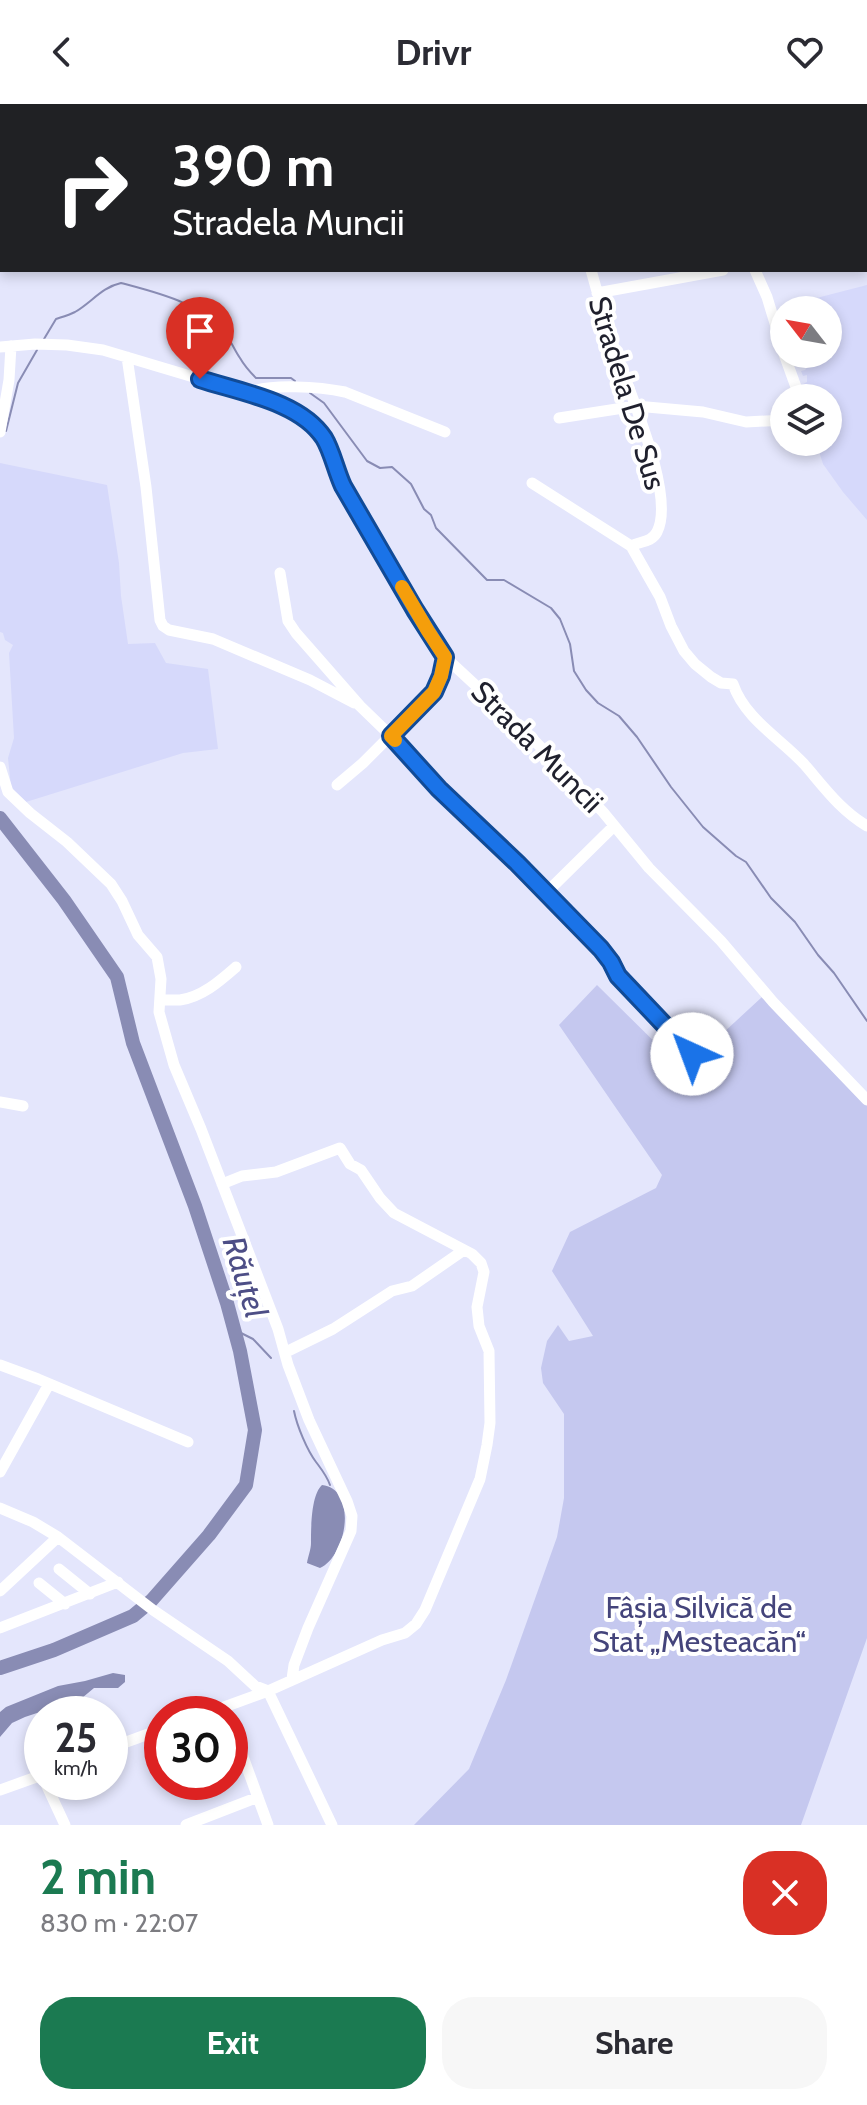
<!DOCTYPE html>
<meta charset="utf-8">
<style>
body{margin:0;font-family:Cabin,sans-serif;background:#f7f7f7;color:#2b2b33;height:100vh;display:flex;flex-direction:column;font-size:30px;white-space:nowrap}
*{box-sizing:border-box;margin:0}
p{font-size:26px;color:#7c7c81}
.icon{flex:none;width:44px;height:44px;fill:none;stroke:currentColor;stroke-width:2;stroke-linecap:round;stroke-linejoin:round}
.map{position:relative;height:1721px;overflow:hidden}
.sheet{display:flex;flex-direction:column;background:#fff;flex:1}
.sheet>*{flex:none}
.banner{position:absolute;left:0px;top:0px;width:868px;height:168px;box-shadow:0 4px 12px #0003;background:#202124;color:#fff;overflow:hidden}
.needle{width:52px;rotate:301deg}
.fabs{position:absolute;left:770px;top:192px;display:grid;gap:16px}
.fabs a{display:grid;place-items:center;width:72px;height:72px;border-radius:50%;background:#fff;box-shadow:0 4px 12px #0003;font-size:40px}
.speed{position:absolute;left:24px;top:1592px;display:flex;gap:16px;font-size:40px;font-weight:700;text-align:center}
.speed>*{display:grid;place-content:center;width:104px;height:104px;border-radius:50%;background:#fff;box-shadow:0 4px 12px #0003;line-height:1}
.speed small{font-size:20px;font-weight:400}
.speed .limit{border:12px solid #d22;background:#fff;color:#111}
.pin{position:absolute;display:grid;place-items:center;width:68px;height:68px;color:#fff;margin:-82px -34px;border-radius:50% 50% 50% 0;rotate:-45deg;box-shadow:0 0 8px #0007}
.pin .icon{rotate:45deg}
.me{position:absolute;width:88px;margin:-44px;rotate:317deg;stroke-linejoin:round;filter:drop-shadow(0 0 6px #0008)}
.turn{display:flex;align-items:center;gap:28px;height:168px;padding:0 40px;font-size:36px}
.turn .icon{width:104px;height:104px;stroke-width:2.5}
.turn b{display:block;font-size:56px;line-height:68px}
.round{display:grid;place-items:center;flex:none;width:84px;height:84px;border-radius:32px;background:#f7f7f7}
.head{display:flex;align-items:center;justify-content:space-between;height:136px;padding:0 40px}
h1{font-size:48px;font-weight:700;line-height:60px;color:#1b7a51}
.action{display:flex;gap:16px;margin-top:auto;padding:16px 40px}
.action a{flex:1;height:92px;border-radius:32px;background:#1b7a51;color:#fff;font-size:32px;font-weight:700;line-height:92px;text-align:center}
.action a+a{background:#f7f7f7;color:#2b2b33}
header{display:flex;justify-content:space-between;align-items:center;height:104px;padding:0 40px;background:#fff;font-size:36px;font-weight:700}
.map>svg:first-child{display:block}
</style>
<header><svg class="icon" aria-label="back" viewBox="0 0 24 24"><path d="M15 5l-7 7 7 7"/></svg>Drivr<svg class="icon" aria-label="heart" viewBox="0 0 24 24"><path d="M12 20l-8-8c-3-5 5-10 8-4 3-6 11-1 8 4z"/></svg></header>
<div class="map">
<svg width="867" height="1721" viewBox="0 0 867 1721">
<rect width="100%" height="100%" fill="#e4e6fc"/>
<!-- built -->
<path fill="#d6d9fb" d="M867,181v235l-24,-28 -20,-28 -6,-19 -1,-3h12v-44h-23l-4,-13 6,-3v-7l-4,1 -2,-5 4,-1 5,-6 -2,-10h20v-44h-26l-1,-8z
M0,359l107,22 12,78 2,33 7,48 27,-1 11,20 42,6 10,80 -35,4 -157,49 -15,-15 -3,-29 6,-20 -5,-85 4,-8 -8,-5 -2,-7 -3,-1z"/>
<!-- green -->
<path fill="#c5c8ef" d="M597,881l86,85 79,-73 105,108v533l-66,187h-387l55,-56 37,-89 51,-143 7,-39v-84l-21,-31 -2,-15 6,-27 11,-16 11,16 24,-5 -41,-65 18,-39 86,-44 6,-13 -103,-150z"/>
<!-- water -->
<path fill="#898cb4" d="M322,1381c36,4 25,71 -2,83l-13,-5c1,-7 4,-13 4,-20 0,-15 0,-48 11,-58z
M113,1569l12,2v7l-7,6h-24l-24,20 -27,3 -18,6 -13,6 -12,14v-25l6,-5 52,-21 27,-5z"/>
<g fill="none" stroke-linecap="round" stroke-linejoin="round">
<!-- stream -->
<path stroke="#898cb4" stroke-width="2" d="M44,235l12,-20c6,-2 13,-4 19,-7 16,-9 27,-25 46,-29 37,10 82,20 106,53 5,7 8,15 13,22 4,7 10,14 16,20h35l4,3
M310,289l14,10 43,58 13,7 12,-1 19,17 13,25 7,6 5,13 51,52h17l47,28 9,11 10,25 4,27 12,19 12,13 21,13 18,21 34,50 32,40 33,29 10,6 25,36 24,24 23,33 16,18 33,48
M6,327l12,-48 19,-33
M235,1226l18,9 18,19
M294,1307c3,15 13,39 22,51 6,8 11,14 14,23"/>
<!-- river -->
<path stroke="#898cb4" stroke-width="14" d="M0,714l64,82 53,77 16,66 62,163 32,97 13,48 15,79 -9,55 -37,50 -58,66 -18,15 -79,34 -54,18"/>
<!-- minor -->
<path stroke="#fff" stroke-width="11" d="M706,0v2
M819,0l1,2
M289,2l3,-2
M866,118l1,3
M0,130h2
M866,144h1
M591,166c8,28 15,56 25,83 13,39 60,142 41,179 -6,11 -17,9 -26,14
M755,166l12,27 17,56
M597,189l126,-23
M0,243l35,-3 32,1 36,5 144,43 37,14 24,14 18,20 9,29 8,16 72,124 30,47 84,78 74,77 46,56 72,73 52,61 94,98
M784,250l16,44
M127,253l19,130 14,133 3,6 6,4 44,9 97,41 44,23
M248,289c22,-10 73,-6 97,-1l100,40
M559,314l77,-12 67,6 43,10 38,-2
M0,328l9,-52 2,-34
M532,379l99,63 29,51 11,29 13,25 11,13 16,13 10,6 12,1c12,35 47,54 71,80 20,23 36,46 63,62
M280,469l8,48 8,12 64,73 31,30 48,53 78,74 84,86 10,13 7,14 74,78
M0,663l8,25 22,21 37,29 44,42 11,17 16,34 19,22 4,22 -2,33 15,53 27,64 77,200 10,36 21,55 38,81 5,15 -1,15 -43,97 -14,37 -2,14
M337,681l26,-22 71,-71 7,-16 4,-19
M546,789l68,-67
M161,896c6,0 13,0 19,0 22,-3 40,-19 56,-33
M0,998l23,4
M286,1248l47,-23 59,-38 20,-5 52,-36
M0,1261l38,14 150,63
M0,1368l49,-88
M0,1404l33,14 25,15 95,73 75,51 27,25 13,5 64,134
M59,1465l31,25
M39,1479l26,21
M0,1487l58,-54
M0,1524l118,-46
M205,1610l63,-23 114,-51 23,-7 11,-9 9,-14 55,-131 7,-34 3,-22 -1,-72 -10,-25 -2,-19 7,-35 -3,-9 -9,-9 -78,-41 -14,-15 -19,-28 -11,-6 -10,-16 -64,24 -34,4 -20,8
M230,1617l38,104
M110,1644l52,-19
M45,1678l20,43
M0,1686l42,-15
M186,1721l72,-28"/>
<!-- major -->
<path stroke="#fff" stroke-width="14" d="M866,17h1
M0,25h2"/>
</g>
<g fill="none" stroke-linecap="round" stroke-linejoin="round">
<defs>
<path id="route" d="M200,275c39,13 100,22 124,59 8,13 12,33 19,48l72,124 30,47 -4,19 -7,16 -43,44 48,53 78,74 84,86 10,13 7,14 74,78"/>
</defs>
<!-- route casing -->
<use href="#route" stroke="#114b97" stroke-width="20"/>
<!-- route -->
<use href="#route" stroke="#1a73e8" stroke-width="14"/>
<!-- slow -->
<path stroke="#f59e0b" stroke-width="14" d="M395,636l-4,-4 43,-44 7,-16 4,-19 -17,-26 -26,-44"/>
</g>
<g text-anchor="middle" stroke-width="8" stroke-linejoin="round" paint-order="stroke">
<!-- street labels -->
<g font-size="30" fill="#1f202d" stroke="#fff">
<text transform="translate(627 289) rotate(73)" y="10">Stradela De Sus</text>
<text transform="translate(537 643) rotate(45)" y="10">Strada Muncii</text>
</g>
<!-- park labels -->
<g font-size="30" fill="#44447b" stroke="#fff">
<text x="699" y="1514">Fâșia Silvică de<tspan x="699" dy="34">Stat „Mesteacăn“</tspan></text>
</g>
<!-- water labels -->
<g font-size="32" font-style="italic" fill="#4d4e86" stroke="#fff">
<text transform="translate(245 1173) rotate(73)" y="11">Răuțel</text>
</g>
</g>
</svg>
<div class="fabs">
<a><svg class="needle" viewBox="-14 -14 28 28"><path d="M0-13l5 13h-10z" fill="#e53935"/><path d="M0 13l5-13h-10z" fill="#7c7c81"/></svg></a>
<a><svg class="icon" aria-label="layers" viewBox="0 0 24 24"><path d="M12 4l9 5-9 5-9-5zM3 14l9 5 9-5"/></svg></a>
</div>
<div class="speed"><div>25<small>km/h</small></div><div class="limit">30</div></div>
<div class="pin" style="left:200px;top:275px;background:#d93025"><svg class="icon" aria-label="arrive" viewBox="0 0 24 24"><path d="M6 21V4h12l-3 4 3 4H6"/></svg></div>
<svg class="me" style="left:692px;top:950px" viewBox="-20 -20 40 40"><circle r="19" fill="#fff"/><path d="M0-13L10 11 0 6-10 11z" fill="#1a73e8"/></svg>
<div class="banner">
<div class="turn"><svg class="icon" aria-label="right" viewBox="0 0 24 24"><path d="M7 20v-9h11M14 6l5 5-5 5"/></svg><div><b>390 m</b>Stradela Muncii</div></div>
</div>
</div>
<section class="sheet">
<div class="head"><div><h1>2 min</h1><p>830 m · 22:07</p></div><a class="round" style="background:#d93025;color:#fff"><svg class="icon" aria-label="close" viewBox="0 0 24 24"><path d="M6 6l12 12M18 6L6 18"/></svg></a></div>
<div class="action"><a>Exit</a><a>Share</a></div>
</section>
